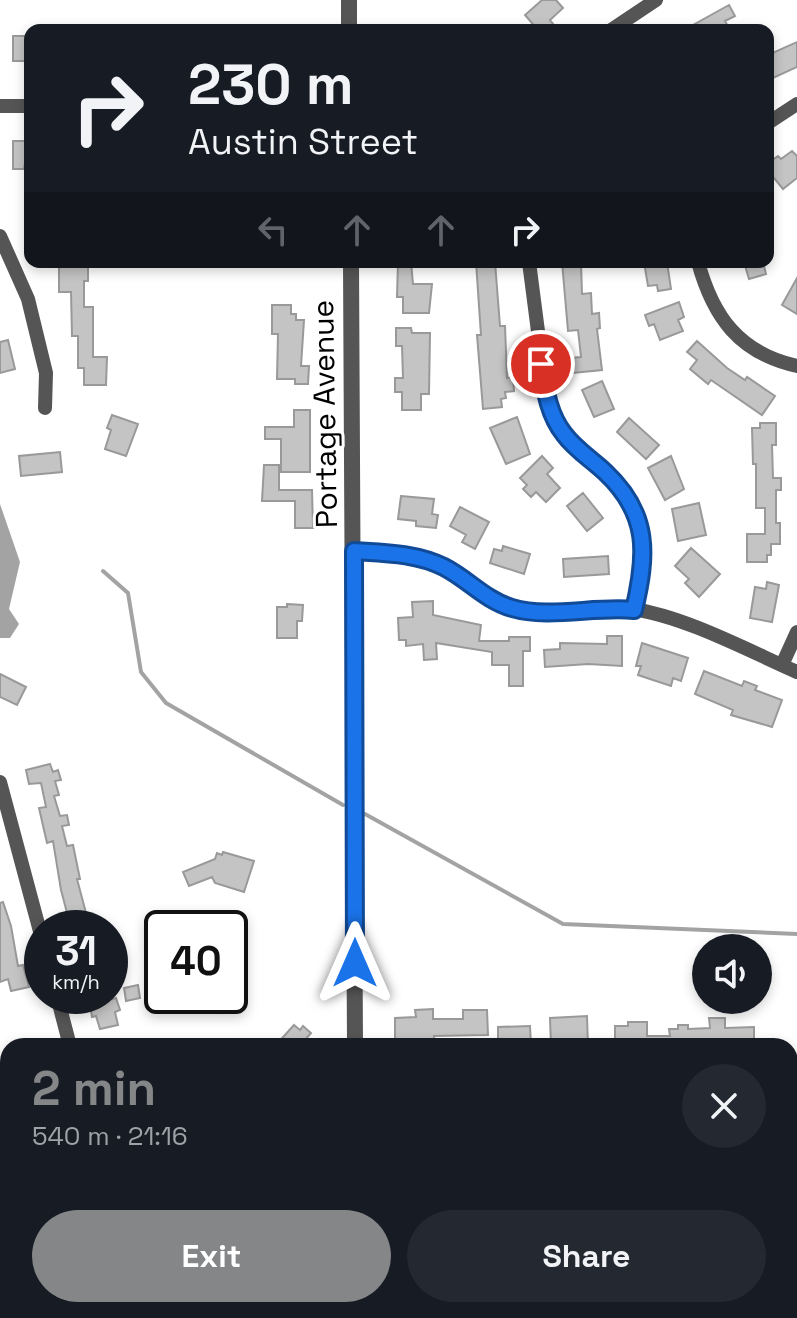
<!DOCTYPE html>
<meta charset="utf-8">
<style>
body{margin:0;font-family:"Space Grotesk",sans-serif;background:#242831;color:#f1f3f6;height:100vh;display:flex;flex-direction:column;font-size:30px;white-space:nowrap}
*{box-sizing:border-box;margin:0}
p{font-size:26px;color:#9ea1a6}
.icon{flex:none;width:44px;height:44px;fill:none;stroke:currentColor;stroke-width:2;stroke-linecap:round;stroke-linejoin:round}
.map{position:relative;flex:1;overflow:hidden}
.details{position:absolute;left:0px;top:1038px;width:798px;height:280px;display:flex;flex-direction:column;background:#171b24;border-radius:24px 24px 0 0;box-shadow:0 4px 12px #0003}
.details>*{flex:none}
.top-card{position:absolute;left:24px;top:24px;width:750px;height:244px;border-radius:16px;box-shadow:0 4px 12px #0003;background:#171b24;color:#f1f3f6;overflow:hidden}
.controls{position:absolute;left:692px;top:934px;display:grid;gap:16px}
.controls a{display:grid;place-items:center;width:80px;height:80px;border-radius:50%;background:#171b24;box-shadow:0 4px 12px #0003;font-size:40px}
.speed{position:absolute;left:24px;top:910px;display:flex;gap:16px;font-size:40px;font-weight:700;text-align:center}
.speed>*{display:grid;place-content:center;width:104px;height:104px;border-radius:50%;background:#171b24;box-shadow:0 4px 12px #0003;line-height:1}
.speed small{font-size:20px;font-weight:400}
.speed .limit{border:4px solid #111;border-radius:12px;background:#fff;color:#111}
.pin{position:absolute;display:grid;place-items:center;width:68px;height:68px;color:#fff;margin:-34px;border:4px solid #fff;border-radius:50%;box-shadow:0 2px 8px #0007}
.me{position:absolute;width:88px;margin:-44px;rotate:0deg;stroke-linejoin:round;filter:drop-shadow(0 0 6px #0008)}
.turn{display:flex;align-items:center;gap:28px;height:168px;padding:0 32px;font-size:36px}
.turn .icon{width:104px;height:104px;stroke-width:2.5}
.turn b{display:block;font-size:56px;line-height:68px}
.lanes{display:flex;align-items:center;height:76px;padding:0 32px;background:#0003;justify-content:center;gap:40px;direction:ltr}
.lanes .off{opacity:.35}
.round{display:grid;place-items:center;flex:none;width:84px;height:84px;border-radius:42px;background:#242831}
.head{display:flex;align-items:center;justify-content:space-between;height:136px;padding:0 32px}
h1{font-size:48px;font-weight:700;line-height:60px;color:#858687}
.button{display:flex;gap:16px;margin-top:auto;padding:16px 32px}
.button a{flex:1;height:92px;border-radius:48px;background:#858687;color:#fff;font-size:32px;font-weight:700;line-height:92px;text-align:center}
.button a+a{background:#242831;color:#f1f3f6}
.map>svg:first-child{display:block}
</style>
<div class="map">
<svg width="797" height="1318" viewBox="0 0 797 1318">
<rect width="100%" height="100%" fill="#fff"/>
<!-- green -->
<path fill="#dcdcdc" d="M790,1088h7v230h-533l-2,-8h528z"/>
<!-- water -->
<path fill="#a3a3a3" d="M0,504l20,58 -11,47 10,15 -9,14h-10z"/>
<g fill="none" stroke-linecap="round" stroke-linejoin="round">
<!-- stream -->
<path stroke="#a3a3a3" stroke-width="4" d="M103,571l25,22 13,79 25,31 177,102
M365,814l198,110 234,10"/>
</g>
<!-- building -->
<path fill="#c4c4c4" stroke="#999" stroke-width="2" d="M542,0h14l7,8 -13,12 8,10h-20l-13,-15z
M729,5l6,11 -10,5 5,9h-46z
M13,36h17v25h-17z
M797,42v25l-24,11 -5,-10 4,-4 -4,-9z
M13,141h17v22h-5l-1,6h-11z
M792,151l5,5v22l-14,11 -9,-11 -6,4v-19l10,-7 3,3z
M59,262h29v19h-4v26h9v50h14l-1,28h-22v-17h-6v-32h-6l-1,-44h-12z
M398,262h13l2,22h19l-3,29h-26v-16h-6z
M476,262h19l5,64h5l2,52 6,-1 1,14 -9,1 1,6 -5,1 1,8 -19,2 -6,-74h4z
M562,262h19l1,32 9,-1 1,21 7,-1 1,15 -3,1 5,41 -29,3 -2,-15 10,-1 -3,-27 -10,1z
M644,262h23l4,27 -13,2 -1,-6 -9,1z
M744,262h19l3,12 -17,5z
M797,278v36l-15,-9z
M679,302l5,15 -6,3 5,11 -23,9 -6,-16 -5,2 -4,-11z
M272,305h19v9h5v6h8l-3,46h8l-1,18h-13v-5h-18l1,-45h-6z
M396,328h15l1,5h18l-1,61h-8v16h-19v-18h-7v-14h8l-1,-32h-6z
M8,340l7,29 -15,4v-31z
M697,341l30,27 18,12 2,-3 28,19 -13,19 -51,-35 -3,4 -18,-15 7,-9 -10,-8z
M602,381l12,28 -20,8 -12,-27z
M294,410h16v62h-29v-33h-16v-12h29z
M112,415l26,9 -12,32 -21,-7 6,-19 -4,-2z
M517,417l13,37 -24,10 -16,-36z
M629,418l30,27 -13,14 -29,-27z
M760,423h16v22h-4l1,33h8v12h-5v33h4v21h-9v11h-4v7h-20v-28h18v-26h-9v-44h-3l-1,-36h8z
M60,452l2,20 -41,4 -2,-20z
M542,456l11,12 -6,6 13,14 -14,14 -10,-10 -5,5 -8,-8 4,-4 -7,-7z
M671,456l13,33 -19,11 -17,-32z
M264,465h15v25h33l1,38h-18v-27h-33z
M583,493l20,25 -16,13 -20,-25z
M401,496l33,3 -2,15 6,1 -2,13 -20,-2v-5l-18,-2z
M699,503l7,32 -28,6 -6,-32z
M460,507l29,15 -14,27 -13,-7 4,-7 -16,-9z
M503,546l27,8 -6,20 -34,-11 4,-14 8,2z
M691,548l29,26 -21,23 -14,-14 4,-4 -14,-13z
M608,556l1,18 -45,3 -1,-18z
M767,582l12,3 -7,37 -22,-4 5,-31 11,2z
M433,601v14l48,10 -2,16h30v-4h21v14h-7v35h-14v-21h-17v-13l-56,-9 1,16 -13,1 -1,-16 -17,2v-6h-7l-1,-22 15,-1 -1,-15z
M287,604l16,1 -1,16h-5v17h-20v-31h10z
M607,636h15v30l-34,-2 -43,3 -1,-17 16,-1v-6l47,1z
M642,643l46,15 -7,23 -8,-3 -2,8 -33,-11 3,-9h-5z
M704,671l38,15 2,-5 13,5 -2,4 27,10 -10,27 -41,-12 2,-5 -38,-16z
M0,674l26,13 -9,18 -17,-8z
M50,764l3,8 5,-2 3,10 -6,1 4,14 -5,1 6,20 7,-1 2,10 -7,1 5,20 6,-1 7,34h-3l13,49h-19l-10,-38 -8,-49 -6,2 -8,-35 7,-1 -5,-24 -12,1 -3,-14z
M223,852l31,9 -10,31 -29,-9 -3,-6 -23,9 -6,-14 32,-13 2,-6 5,2z
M3,902l8,24 7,40 5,-1 6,22 -18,4 -3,-12 -8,3v-79z
M138,985l2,13 -14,3 -2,-13z
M215,996h14l3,14 -14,3z
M116,998l4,12 -5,2 3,13 -18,4 -4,-13 -4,1 -2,-12z
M433,1009v10h30v-9h24l1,25 -54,1v10h-20v-4h-19v-24l21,-1 -1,-7z
M587,1016l1,30h-37l-1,-28z
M709,1018h16v10l29,-1v19h-139v-20h13v-4h19v14h23l-1,-7h9v-4h10v4l22,-1z
M294,1025l6,5 3,-4 8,7 -11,13h-25z
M530,1026l1,20h-33v-19z"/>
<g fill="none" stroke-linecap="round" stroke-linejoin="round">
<!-- minor -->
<path stroke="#555" stroke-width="14" d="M611,30l45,-30
M0,106h30
M768,123l29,-19
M0,236l28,63 18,74 -1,35
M529,262l17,131 6,21 11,20 54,51 20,33 7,37 -10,55
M698,262c15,55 41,91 99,104
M354,551c31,2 62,2 90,16 26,13 43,36 73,42 38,8 77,-4 115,0 52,7 117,42 165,63
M782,665l15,-33
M0,782l42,157
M57,996l13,50
M790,1081h7
M0,1285h8
M120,1310l5,8"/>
<!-- tertiary -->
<path stroke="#555" stroke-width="16" d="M349,30v-30
M351,262l4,784
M0,1121l8,-1"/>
</g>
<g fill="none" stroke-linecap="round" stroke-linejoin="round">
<defs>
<path id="route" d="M355,963l-1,-412c31,2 62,2 90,16 25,13 41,33 68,41 37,11 83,-2 122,2 13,-55 16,-96 -29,-138 -14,-13 -30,-23 -41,-38 -16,-20 -19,-46 -23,-70"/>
</defs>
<!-- route casing -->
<use href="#route" stroke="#114b97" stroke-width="20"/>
<!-- route -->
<use href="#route" stroke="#1a73e8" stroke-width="14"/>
</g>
<g text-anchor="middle" stroke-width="6" stroke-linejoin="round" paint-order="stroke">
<!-- street labels -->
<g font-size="30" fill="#000" stroke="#fff">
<text transform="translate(325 414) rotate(-91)" y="10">Portage Avenue</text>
</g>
</g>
</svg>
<div class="controls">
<a><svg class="icon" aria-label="sound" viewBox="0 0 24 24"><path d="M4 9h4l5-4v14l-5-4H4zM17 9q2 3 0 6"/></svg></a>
</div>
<div class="speed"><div>31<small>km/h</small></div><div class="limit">40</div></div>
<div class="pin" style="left:541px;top:364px;background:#d93025"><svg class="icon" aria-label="arrive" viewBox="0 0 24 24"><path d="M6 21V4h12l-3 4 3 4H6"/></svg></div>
<svg class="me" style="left:355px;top:963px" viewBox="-20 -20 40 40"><path d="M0-17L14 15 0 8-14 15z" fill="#1a73e8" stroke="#fff" stroke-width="4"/></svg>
<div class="top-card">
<div class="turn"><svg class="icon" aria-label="right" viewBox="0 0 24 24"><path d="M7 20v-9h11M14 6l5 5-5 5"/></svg><div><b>230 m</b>Austin Street</div></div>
<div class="lanes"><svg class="icon off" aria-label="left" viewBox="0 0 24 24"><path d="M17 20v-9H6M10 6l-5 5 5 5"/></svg><svg class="icon off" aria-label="ahead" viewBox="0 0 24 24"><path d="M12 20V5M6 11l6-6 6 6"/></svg><svg class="icon off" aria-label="ahead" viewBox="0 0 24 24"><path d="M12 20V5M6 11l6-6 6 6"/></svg><svg class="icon" aria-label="right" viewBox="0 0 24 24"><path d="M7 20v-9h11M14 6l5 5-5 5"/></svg></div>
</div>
<section class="details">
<div class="head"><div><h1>2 min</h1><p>540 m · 21:16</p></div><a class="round"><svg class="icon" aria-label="close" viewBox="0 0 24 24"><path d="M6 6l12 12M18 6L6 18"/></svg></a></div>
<div class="button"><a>Exit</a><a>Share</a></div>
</section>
</div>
